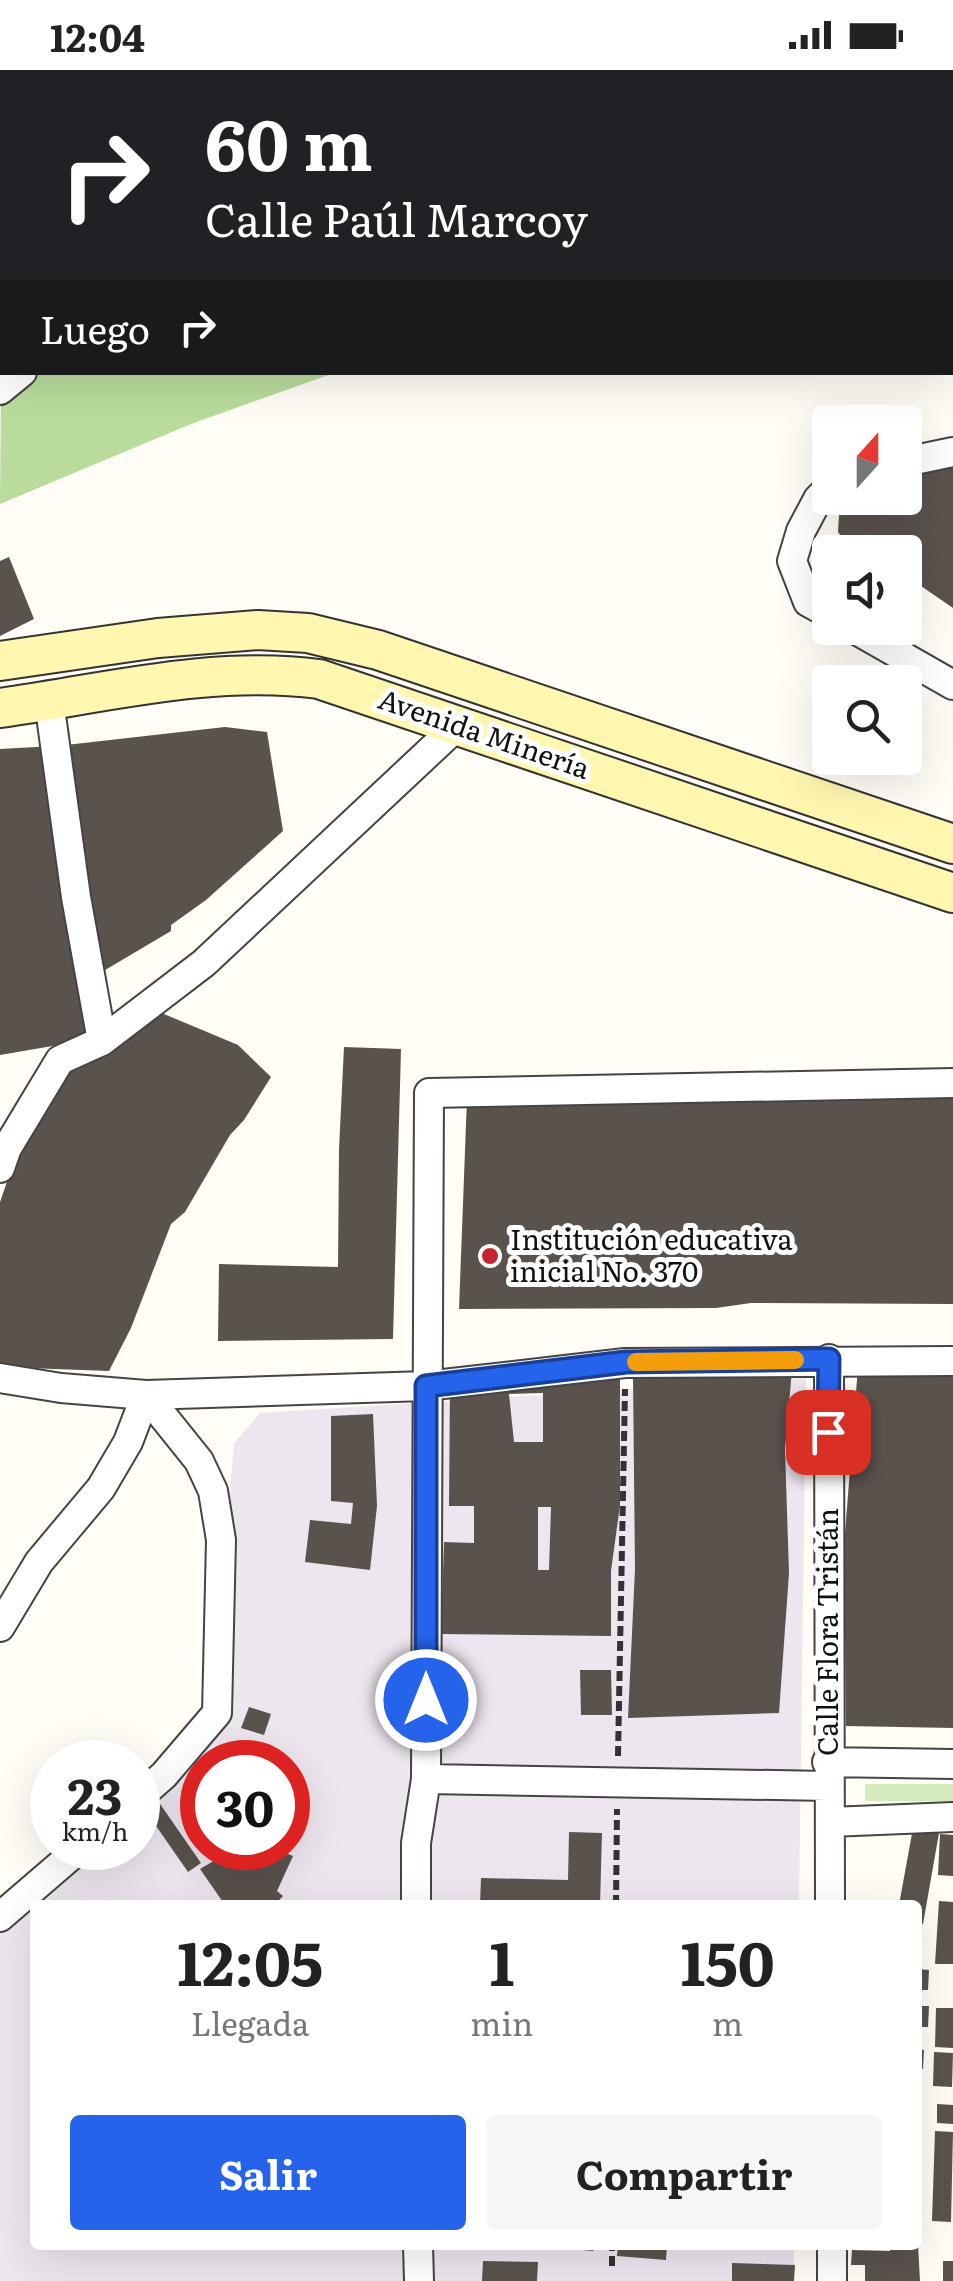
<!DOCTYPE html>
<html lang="es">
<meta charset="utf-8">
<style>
body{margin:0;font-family:Literata,serif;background:#f6f6f6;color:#222;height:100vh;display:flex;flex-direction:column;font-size:38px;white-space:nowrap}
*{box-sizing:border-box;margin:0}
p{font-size:32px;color:#767676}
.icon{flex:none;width:55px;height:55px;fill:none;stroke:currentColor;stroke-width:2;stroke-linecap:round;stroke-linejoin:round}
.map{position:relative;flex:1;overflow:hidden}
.side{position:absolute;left:30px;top:1830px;width:892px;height:350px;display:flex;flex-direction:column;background:#fff;border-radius:10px;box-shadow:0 10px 40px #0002}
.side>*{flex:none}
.banner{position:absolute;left:0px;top:0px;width:955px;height:305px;box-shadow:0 10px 40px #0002;background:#202124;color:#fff;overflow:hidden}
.needle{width:65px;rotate:21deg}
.tools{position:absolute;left:812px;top:335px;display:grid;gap:20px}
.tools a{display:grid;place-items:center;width:110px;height:110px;border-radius:10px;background:#fff;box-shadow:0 10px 40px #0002;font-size:50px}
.speed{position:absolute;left:30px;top:1670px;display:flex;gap:20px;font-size:50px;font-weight:700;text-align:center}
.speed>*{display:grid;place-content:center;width:130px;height:130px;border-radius:50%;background:#fff;box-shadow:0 10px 40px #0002;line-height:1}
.speed small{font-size:25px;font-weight:400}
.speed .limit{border:15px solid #d22;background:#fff;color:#111}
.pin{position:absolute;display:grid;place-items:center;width:85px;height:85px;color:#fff;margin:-42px;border-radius:20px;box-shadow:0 5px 15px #0006}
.me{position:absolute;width:110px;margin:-55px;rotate:0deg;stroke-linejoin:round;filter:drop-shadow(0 0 8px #0008)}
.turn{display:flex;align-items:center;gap:35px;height:210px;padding:0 40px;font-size:45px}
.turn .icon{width:130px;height:130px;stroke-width:2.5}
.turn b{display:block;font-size:70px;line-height:85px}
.then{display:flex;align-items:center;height:95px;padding:0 40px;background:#0003;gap:20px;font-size:38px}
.eta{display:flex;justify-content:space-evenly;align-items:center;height:170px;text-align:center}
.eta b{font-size:60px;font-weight:700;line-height:70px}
.cta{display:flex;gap:20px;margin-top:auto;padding:20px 40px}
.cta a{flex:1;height:115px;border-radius:10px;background:#2563eb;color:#fff;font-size:40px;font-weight:700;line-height:115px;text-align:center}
.cta a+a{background:#f6f6f6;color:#222}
.status{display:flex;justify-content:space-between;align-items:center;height:70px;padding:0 50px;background:#fff;direction:ltr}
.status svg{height:28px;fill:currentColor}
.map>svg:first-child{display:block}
</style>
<div class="status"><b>12:04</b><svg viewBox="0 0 49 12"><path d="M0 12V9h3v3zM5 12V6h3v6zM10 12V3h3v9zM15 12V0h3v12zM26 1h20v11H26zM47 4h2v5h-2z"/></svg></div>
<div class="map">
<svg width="953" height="2211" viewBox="0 0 953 2211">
<rect width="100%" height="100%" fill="#fffdf5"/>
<!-- industrial -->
<path fill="#eee6ef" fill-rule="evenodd" d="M806,1308l-7,527h-764v340h759v36h-794v-384l65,-49h73v-55l59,-46 15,-51 22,-253 26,-30zM202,1692h86v86h-86z"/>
<!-- green -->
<path fill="#d5ebbd" d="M865,1714h88v17h-88z"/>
<!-- forest -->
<path fill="#b9dc9c" d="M312,0h641v102l-1,-100h-644z
M2,202v100l332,1 -143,51 -191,80z"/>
<!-- building -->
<path fill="#5a524d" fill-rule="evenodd" d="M953,385v153l-48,-33v-23h-44l-13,-6 -10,-14 2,-34h65v-32z
M9,487l25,62 -34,17v-75z
M225,657l42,5 16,99 -77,69 -35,25v6l-76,45 -38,-230z
M54,676l45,292 -99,17v-306z
M152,939l86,36 33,32 -27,43 -14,15 -45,77 -14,12 -40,104 -22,43 -82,-3 -27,-4v-162l19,-55 44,-79z
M344,977l57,2 -8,290 -175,2 1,-77 119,3 1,-118z
M953,1018v216l-202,-1 -35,5 -257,1 8,-211z
M858,1297l95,3v358l-107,-2 -2,-180z
M620,1300v135l-9,66v65l-170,-2 3,-92 30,1v-37h-25l1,-120zM543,1323v49h-29l-5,-48zM538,1437h13l-2,63h-11z
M792,1300l-7,79 4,124 -10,140 -151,5 7,-149 -2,-194z
M373,1344l4,92 -7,64 -65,-8 5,-42 41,4 2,-21 -22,-2v-85z
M580,1600h31l1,45h-31z
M249,1637l22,7 -7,21 -23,-7z
M158,1731l43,62 -13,9 -43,-62z
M913,1758l26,5 -16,91 -5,-1v-18h-19z
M569,1762l33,1 -2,72h-120l1,-27 87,2z
M940,1764l13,1v41l-15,-1z
M229,1778h44l20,8 -16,35 6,5 -9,9h-49l-25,-36 27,-16z
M939,1831l14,1v62h-18z
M918,1899l11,1 -1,20h-10z
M918,1936h11l-1,21h-10z
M936,1938h17v40l-18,-1z
M918,1979l6,1 -1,19 -5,-1z
M934,1982l19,1 -1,34 -19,-1z
M937,2034l16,1v19l-16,-1z
M935,2061l18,1 -2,90 -19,-1z
M564,2175h30l-1,6 -29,-3z
M618,2175h49l-1,15 -49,-4z
M890,2175h28l2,36h-55v-16h-14l1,-15 38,1z
M483,2191l55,1 -1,19h-55z
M943,2191h10v20h-10z
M732,2193l63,2 -1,16h-62z"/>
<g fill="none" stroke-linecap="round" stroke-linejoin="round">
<defs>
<path id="street" d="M44,2l3,-2
M396,2l4,-2
M0,38l2,-2
M0,320l22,-18
M905,392l48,-10
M830,417l-12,12 -17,32 -9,30 16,41 22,12
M853,558l100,57
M49,631l27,196 26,144
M0,1098l7,-20 53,-88 42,-19 102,-78 254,-238
M829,1289l1,546
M0,1308l61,10 85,7 280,-9 199,-23 328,-2
M0,1557l39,-65 62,-74 27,-46 18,-47
M827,1692l126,2
M426,1709l402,7
M138,1728l26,-23 53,-62 4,-173 -8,-49 -14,-30 -53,-66
M830,1752l123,-5
M416,1835v-62l10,-64 3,-686 524,-10
M0,1847l80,-69
M418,2175l1,36
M832,2175v36"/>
<path id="secondary" d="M0,591l158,-23 100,-8 50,3 70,17 575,194
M0,638c105,-15 213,-43 319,-29l634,214"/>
</defs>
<!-- street casing -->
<use href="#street" stroke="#444" stroke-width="32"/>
<!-- secondary casing -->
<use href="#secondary" stroke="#333" stroke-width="42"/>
<!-- path -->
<path stroke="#333" stroke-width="6" stroke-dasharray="10 5" stroke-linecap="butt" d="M618,1686l7,-367
M616,1835l1,-96
M612,2196v-21"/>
<!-- street -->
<use href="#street" stroke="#fff" stroke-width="28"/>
<!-- secondary -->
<use href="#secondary" stroke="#fff6b0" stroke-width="38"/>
</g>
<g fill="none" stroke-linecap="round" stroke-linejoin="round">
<defs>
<path id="route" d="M426,1630v-314l200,-24 203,-3 -1,73"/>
</defs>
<!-- route casing -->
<use href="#route" stroke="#184099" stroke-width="25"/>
<!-- route -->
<use href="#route" stroke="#2563eb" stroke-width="18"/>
<!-- slow -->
<path stroke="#f59e0b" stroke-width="18" d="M636,1292l159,-2"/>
</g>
<!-- markers -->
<circle fill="#c4262e" stroke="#fff" stroke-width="4" cx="490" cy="1186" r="10"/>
<g text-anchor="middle" stroke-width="10" stroke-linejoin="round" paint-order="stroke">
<!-- street labels -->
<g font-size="28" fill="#111" stroke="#fff">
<text transform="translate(484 664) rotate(19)" y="10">Avenida Minería</text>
<text transform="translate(828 1562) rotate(-90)" y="10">Calle Flora Tristán</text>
</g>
<!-- poi labels -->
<g font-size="28" fill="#111" stroke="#fff" text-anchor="start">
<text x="510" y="1180">Institución educativa<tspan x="510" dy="32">inicial No. 370</tspan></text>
</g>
</g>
</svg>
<div class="tools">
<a><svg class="needle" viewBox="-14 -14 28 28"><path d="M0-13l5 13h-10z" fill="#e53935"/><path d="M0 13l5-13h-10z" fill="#767676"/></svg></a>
<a><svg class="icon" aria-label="sound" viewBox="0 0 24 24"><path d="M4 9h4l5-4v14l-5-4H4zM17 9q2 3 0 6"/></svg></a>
<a><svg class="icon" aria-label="search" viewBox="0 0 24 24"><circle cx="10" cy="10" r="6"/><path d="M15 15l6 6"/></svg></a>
</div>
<div class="speed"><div>23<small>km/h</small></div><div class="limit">30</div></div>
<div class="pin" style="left:828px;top:1362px;background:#d93025"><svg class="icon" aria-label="arrive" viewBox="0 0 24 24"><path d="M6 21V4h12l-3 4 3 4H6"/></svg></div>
<svg class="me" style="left:426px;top:1630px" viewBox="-20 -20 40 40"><circle r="17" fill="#2563eb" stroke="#fff" stroke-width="3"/><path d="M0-11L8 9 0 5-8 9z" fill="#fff"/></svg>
<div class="banner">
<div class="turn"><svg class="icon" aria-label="right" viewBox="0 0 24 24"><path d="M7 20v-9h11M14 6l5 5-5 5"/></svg><div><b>60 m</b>Calle Paúl Marcoy</div></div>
<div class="then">Luego<svg class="icon" aria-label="right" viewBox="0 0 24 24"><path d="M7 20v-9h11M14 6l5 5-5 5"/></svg></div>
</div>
<section class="side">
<div class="eta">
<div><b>12:05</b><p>Llegada</p></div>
<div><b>1</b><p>min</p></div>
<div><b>150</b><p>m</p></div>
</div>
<div class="cta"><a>Salir</a><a>Compartir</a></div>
</section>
</div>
